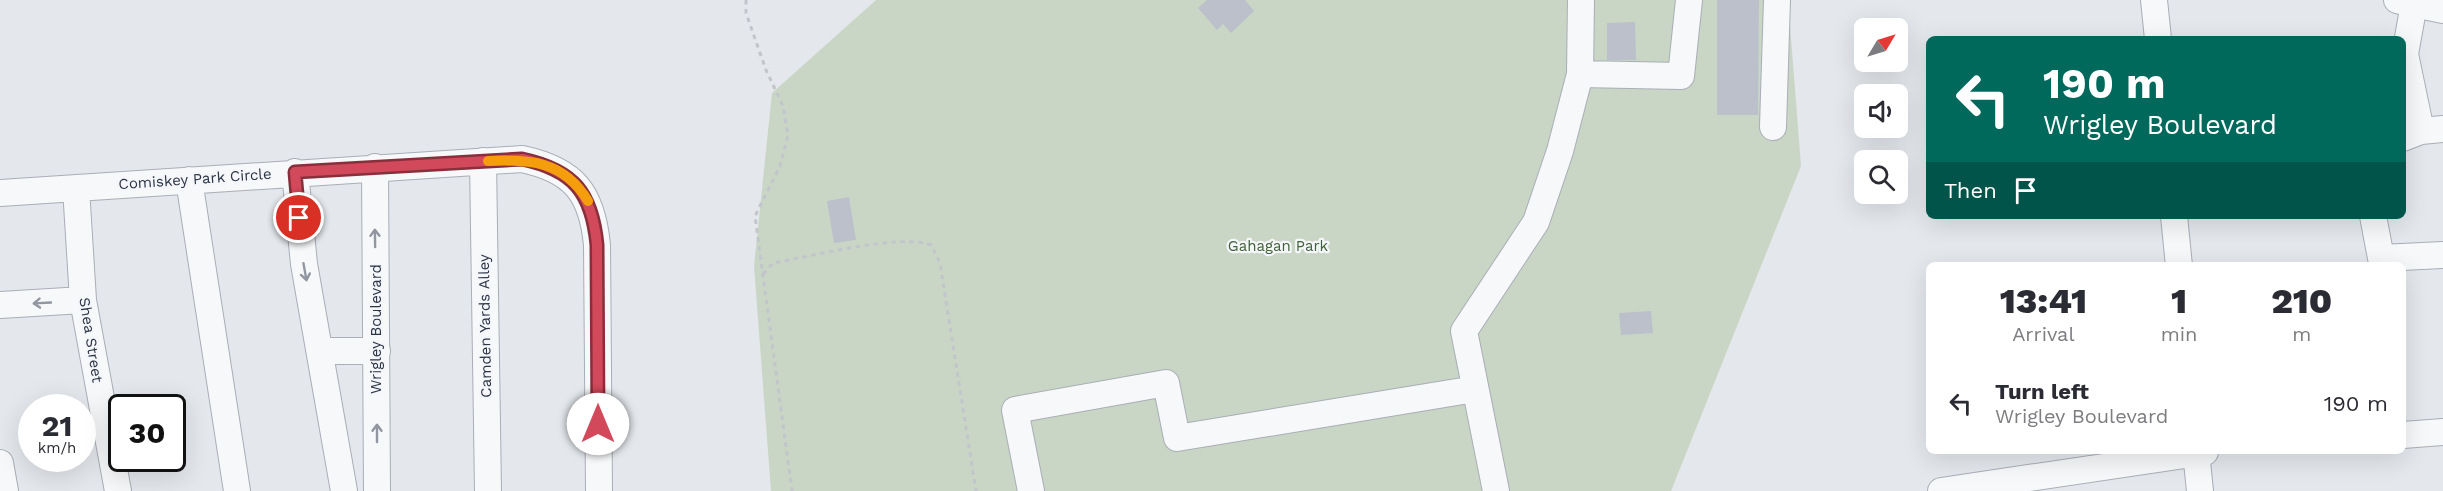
<!DOCTYPE html>
<style>
body{margin:0;font-family:"Work Sans",sans-serif;background:#f7f7f7;color:#2b2b33;height:100vh;display:flex;flex-direction:column;font-size:22px;white-space:nowrap}
*{box-sizing:border-box;margin:0}
p{font-size:20px;color:#7c7c81}
.icon{flex:none;width:33px;height:33px;fill:none;stroke:currentColor;stroke-width:2;stroke-linecap:round;stroke-linejoin:round}
.map{position:relative;flex:1;overflow:hidden}
.side{position:absolute;left:1926px;top:262px;width:480px;height:192px;display:flex;flex-direction:column;background:#fff;border-radius:9px;box-shadow:0 6px 24px #0002}
.side>*{flex:none}
.banner{position:absolute;left:1926px;top:36px;width:480px;height:183px;border-radius:9px;box-shadow:0 6px 24px #0002;background:#00695c;color:#fff;overflow:hidden}
.needle{width:39px;rotate:52deg}
.controls{position:absolute;left:1854px;top:18px;display:grid;gap:12px}
.controls a{display:grid;place-items:center;width:54px;height:54px;border-radius:9px;background:#fff;box-shadow:0 6px 24px #0002;font-size:30px}
.speed{position:absolute;left:18px;top:394px;display:flex;gap:12px;font-size:30px;font-weight:700;text-align:center}
.speed>*{display:grid;place-content:center;width:78px;height:78px;border-radius:50%;background:#fff;box-shadow:0 6px 24px #0002;line-height:1}
.speed small{font-size:15px;font-weight:400}
.speed .limit{border:3px solid #111;border-radius:9px;background:#fff;color:#111}
.pin{position:absolute;display:grid;place-items:center;width:51px;height:51px;color:#fff;margin:-26px;border:3px solid #fff;border-radius:50%;box-shadow:0 2px 6px #0007}
.me{position:absolute;width:66px;margin:-33px;rotate:0deg;stroke-linejoin:round;filter:drop-shadow(0 0 4px #0008)}
.turn{display:flex;align-items:center;gap:21px;height:126px;padding:0 18px;font-size:27px}
.turn .icon{width:78px;height:78px;stroke-width:2.5}
.turn b{display:block;font-size:42px;line-height:51px}
.then{display:flex;align-items:center;height:57px;padding:0 18px;background:#0003;gap:12px;font-size:22px}
.eta{display:flex;justify-content:space-evenly;align-items:center;height:102px;text-align:center}
.eta b{font-size:36px;font-weight:800;line-height:42px}
ul{padding:0;list-style:none}
li{display:flex;align-items:center;gap:18px;height:78px;padding:0 18px}
li div{flex:1}
li b{display:block;font-size:22px}
li em{font-style:normal}
.map>svg:first-child{display:block}
</style>
<div class="map">
<svg width="2443" height="491" viewBox="0 0 2443 491">
<rect width="100%" height="100%" fill="#e4e7ec"/>
<!-- green -->
<path fill="#c9d6c5" d="M876,0h912l13,166 -130,325h-900l-17,-225 18,-173z"/>
<!-- building -->
<path fill="#bbc0ca" d="M1207,0h38l9,11 -23,22 -8,-9 -6,6 -19,-22z
M1717,0h42l-1,115h-41z
M1635,22l1,38h-29v-37z
M849,197l7,43 -22,3 -7,-42z
M1651,311l2,22 -32,2 -2,-22z"/>
<g fill="none" stroke-linecap="round" stroke-linejoin="round">
<defs>
<path id="minor" d="M2154,0l4,39
M2397,0l17,4 -9,50 16,77 -18,7
M2412,0l2,4 29,6
M1580,74l101,2 8,-76
M1773,127l4,-127
M2421,131l22,-2
M483,161l5,330
M375,167l2,324
M295,172l9,92 40,227
M189,180l48,311
M76,188l7,112 35,191
M0,193l522,-34c52,11 70,34 75,86l2,246
M2174,216l5,50
M2373,216l8,42 62,-3
M0,305l83,-5
M321,351h56
M2403,435l40,-3
M2196,452l4,39
M0,463l5,28
M1031,491l-16,-81 151,-27 11,55 298,-49
M1496,491l-32,-160 72,-109 24,-71 20,-77 1,-74
M1941,491l264,-39"/>
</defs>
<!-- minor casing -->
<use href="#minor" stroke="#a9aeb7" stroke-width="28"/>
<!-- path -->
<path stroke="#c2c5cb" stroke-width="3" stroke-dasharray="4.5 4.5" stroke-linecap="butt" d="M746,0v13l20,57 17,36 5,29 -8,31 -25,50 37,275
M763,274l10,-11c36,-6 127,-30 158,-18l9,18 36,228"/>
<!-- minor -->
<use href="#minor" stroke="#f7f8fa" stroke-width="26"/>
</g>
<!-- one-way arrows -->
<defs><path id="oneway-shaft" d="M-6 0H5M1.5-3L5.5 0L1.5 3" fill="none" stroke-width="1.6" stroke-linecap="round" stroke-linejoin="round" transform="scale(1.5)"/></defs>
<g stroke="#9196a0">
<use href="#oneway-shaft" transform="translate(375 238) rotate(-91)"/>
<use href="#oneway-shaft" transform="translate(305 272) rotate(80)"/>
<use href="#oneway-shaft" transform="translate(42 303) rotate(177)"/>
<use href="#oneway-shaft" transform="translate(377 433) rotate(-90)"/>
</g>
<g fill="none" stroke-linecap="round" stroke-linejoin="round">
<defs>
<path id="route" d="M299,218l-4,-46 227,-13c52,11 70,34 75,86l1,179"/>
</defs>
<!-- route casing -->
<use href="#route" stroke="#882f3b" stroke-width="15"/>
<!-- route -->
<use href="#route" stroke="#d1495b" stroke-width="10"/>
<!-- slow -->
<path stroke="#f59e0b" stroke-width="10" d="M488,161c42,-2 76,0 100,40"/>
</g>
<g text-anchor="middle" stroke-width="4.5" stroke-linejoin="round" paint-order="stroke">
<!-- street labels -->
<g font-size="15" fill="#2b3445" stroke="#f4f6f9">
<text transform="translate(195 179) rotate(-4)" y="5">Comiskey Park Circle</text>
<text transform="translate(485 326) rotate(-91)" y="5">Camden Yards Alley</text>
<text transform="translate(376 329) rotate(-90)" y="5">Wrigley Boulevard</text>
<text transform="translate(91 340) rotate(81)" y="5">Shea Street</text>
</g>
<!-- park labels -->
<g font-size="15" fill="#3f6138" stroke="#f4f6f9">
<text x="1278" y="251">Gahagan Park</text>
</g>
</g>
</svg>
<div class="controls">
<a><svg class="needle" viewBox="-14 -14 28 28"><path d="M0-13l5 13h-10z" fill="#e53935"/><path d="M0 13l5-13h-10z" fill="#7c7c81"/></svg></a>
<a><svg class="icon" aria-label="sound" viewBox="0 0 24 24"><path d="M4 9h4l5-4v14l-5-4H4zM17 9q2 3 0 6"/></svg></a>
<a><svg class="icon" aria-label="search" viewBox="0 0 24 24"><circle cx="10" cy="10" r="6"/><path d="M15 15l6 6"/></svg></a>
</div>
<div class="speed"><div>21<small>km/h</small></div><div class="limit">30</div></div>
<div class="pin" style="left:299px;top:218px;background:#d93025"><svg class="icon" aria-label="arrive" viewBox="0 0 24 24"><path d="M6 21V4h12l-3 4 3 4H6"/></svg></div>
<svg class="me" style="left:598px;top:424px" viewBox="-20 -20 40 40"><circle r="19" fill="#fff"/><path d="M0-13L10 11 0 6-10 11z" fill="#d1495b"/></svg>
<div class="banner">
<div class="turn"><svg class="icon" aria-label="left" viewBox="0 0 24 24"><path d="M17 20v-9H6M10 6l-5 5 5 5"/></svg><div><b>190 m</b>Wrigley Boulevard</div></div>
<div class="then">Then<svg class="icon" aria-label="arrive" viewBox="0 0 24 24"><path d="M6 21V4h12l-3 4 3 4H6"/></svg></div>
</div>
<section class="side">
<div class="eta">
<div><b>13:41</b><p>Arrival</p></div>
<div><b>1</b><p>min</p></div>
<div><b>210</b><p>m</p></div>
</div>
<ul>
<li><svg class="icon" aria-label="left" viewBox="0 0 24 24"><path d="M17 20v-9H6M10 6l-5 5 5 5"/></svg><div><b>Turn left</b><p>Wrigley Boulevard</p></div><em>190 m</em></li>
</ul>
</section>
</div>
